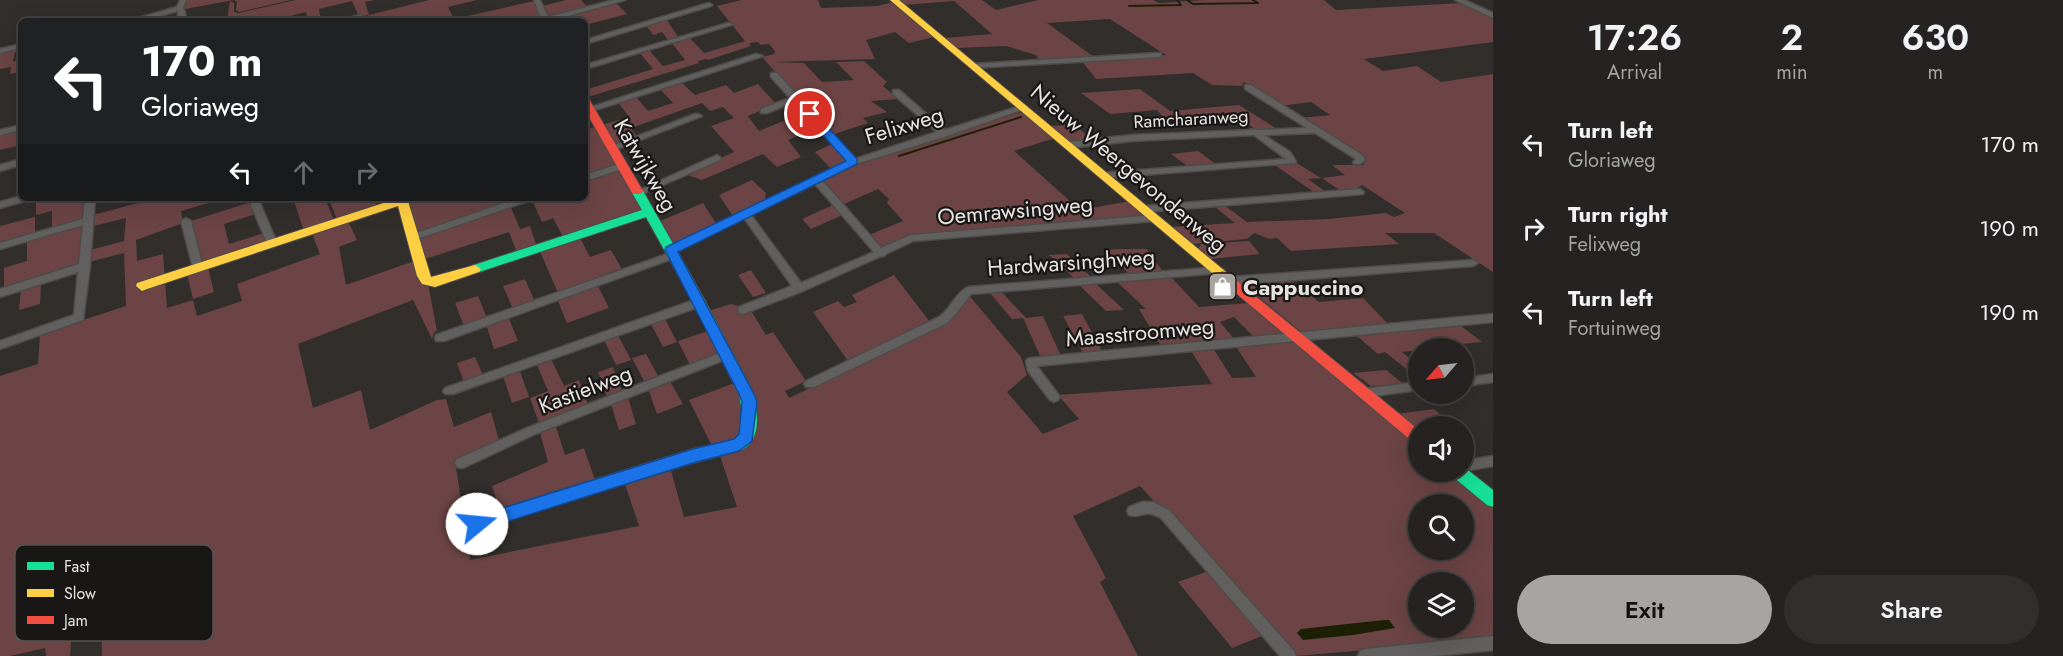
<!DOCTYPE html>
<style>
body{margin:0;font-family:Jost,sans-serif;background:#312f2e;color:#f1f3f6;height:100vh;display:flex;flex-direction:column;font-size:22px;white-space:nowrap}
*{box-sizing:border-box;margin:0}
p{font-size:20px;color:#a3a4a5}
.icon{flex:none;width:33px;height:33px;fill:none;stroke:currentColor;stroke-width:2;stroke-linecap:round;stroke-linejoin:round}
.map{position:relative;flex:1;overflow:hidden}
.sheet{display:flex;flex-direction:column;background:#252221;width:570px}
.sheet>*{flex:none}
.guide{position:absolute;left:18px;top:18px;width:570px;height:183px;border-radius:9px;box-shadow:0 6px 24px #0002,0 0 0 2px #423f3f;background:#202124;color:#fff;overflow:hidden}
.needle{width:39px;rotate:242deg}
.buttons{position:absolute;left:1408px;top:338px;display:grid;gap:12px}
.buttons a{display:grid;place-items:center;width:66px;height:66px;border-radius:50%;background:#252221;box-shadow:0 6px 24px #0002,0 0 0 2px #423f3f;font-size:30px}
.pin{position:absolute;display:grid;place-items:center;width:51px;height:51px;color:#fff;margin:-26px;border:3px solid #fff;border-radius:50%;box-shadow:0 2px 6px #0007}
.me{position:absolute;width:66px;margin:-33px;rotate:73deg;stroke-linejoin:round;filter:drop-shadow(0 0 4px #0008)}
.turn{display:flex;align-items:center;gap:21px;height:126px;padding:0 24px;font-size:27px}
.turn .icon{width:78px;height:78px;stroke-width:2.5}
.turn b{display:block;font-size:42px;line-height:51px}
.lanes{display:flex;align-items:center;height:57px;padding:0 24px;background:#0003;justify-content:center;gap:30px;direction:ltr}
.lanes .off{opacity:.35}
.eta{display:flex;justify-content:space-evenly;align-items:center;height:102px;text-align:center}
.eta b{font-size:36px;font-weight:600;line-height:42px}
.button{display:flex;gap:12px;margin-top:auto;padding:12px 24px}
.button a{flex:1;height:69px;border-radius:36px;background:#a7a4a1;color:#111;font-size:24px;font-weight:600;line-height:69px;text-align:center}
.button a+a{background:#312f2e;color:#f1f3f6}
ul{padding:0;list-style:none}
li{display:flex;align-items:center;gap:18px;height:84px;padding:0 24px}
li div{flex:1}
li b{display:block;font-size:22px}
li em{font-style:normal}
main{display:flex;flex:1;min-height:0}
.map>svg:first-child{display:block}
</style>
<main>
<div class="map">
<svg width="1493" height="656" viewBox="0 0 1493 656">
<rect width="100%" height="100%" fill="#312e2c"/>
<!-- green -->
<path fill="#6c4445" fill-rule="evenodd" d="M186,0h105l-52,12 -3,-2 1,-8 -3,-2 -49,9 -1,-1z
M296,0h78l-9,2 4,13 60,-15h48l-29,7 6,12 80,-18 9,20h-174l-1,-6 -9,2 -7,-16 -33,8 2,12h-13l-2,-9 -35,9h-46l2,-1 3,-19 4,2v9l5,1z
M566,0h15l7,8 -32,9h-9l-4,-11z
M741,0h77l3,8 56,-2 16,-4 41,35 -25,6 -14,-11 -29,8 9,19 -102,3 31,1 18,19 32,-2 -18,-18 28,-1 23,21 -4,4 15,13 -27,2 16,11 -24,6 5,5 -37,12 -69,-78 12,-3 1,-3 -6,-7 -8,1 -3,-3 -9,1 2,3 -43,14 -2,-1 -8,2 1,2 -111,34 -3,-7 68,-21 -14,-17 10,-2 14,16 22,-6 -14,-18 18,-5 15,16 41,-12 -28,-35z
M898,0h84l14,10 42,-10h115l6,3 45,-3h120l12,10 126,-7 31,15v24l-129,17 19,12 34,-5 24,16 52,-8v198l-59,-39h-49l14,11 -108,7 -14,-13 -8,1 -15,-6 -7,6 -54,5 -22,-17 64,-4 -25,-20 10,-1 27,20 82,-3 57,-6 8,4 11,-4 -43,-28c-16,12 -26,3 -40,-7l23,-3 -13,-10h32l-1,-7 -64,-40 31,-3 -19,-13 -31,4 -36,-24 -2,4 -30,-1 -19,-12 -97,6 -15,-19 85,-5 -56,-36 -63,4 47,34 -55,3 -3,-5 -30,-9 -50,2 -12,-10 48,-4 -38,-33 -50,4z
M616,3l11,11 -42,11v-4h-36z
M666,19l13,19 -10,3 -7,-9 -9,3 -7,-10z
M21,47v4l-6,1 -2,9 8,-1v12l-11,2 1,-7 -11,2v-17z
M681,82l14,13 31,-10 8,8 24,-9 18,20 -28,12 11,15 46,-19 14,15 -31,13 13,17 -24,10 -14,-13 -61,26 -17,-6 49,-22 -23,-26 23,-8 -11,-11 -13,4 -8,-8 -71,25 6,9 -23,9 -12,-21 27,-8 -11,-15 18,-5 12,14 25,-8 -13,-14z
M1140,89l30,22 69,-6 38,24 -20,1 -21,-14 -70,5 -9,-11 -47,4 -29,-21z
M1022,112l33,26 -41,13 66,59 50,-9 12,10 2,5 -230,19 -33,11 -12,-11 34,-14 -16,-18 2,-4 -11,-10 -36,16 -21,-24 31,-17z
M1075,125l17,15 -23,1 -20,-15z
M21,127v18l-21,5v-17z
M595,127l21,38 -31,12v-47z
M834,143l14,17 -17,9 -16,-17z
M1198,151l19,14 -28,2 -18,-13z
M1295,162l26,16 -13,1 18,13h-12l-41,-28z
M619,170l24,40 -79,28 -11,-20 -11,4 -11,-24h54v-18z
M752,180l14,13 -2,10 -30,15 -15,-23z
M36,198h16l1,5 15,-5h20l-3,21 -33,10v-18l-16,4z
M157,198h69l-45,13 2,12 -47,17 1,21 26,-7 4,54 26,-8 4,16 45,-15 -5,-17 83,-30 -9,-23 36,-12 10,21 -18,7 7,38 71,-25 11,23 9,48 -3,1 -2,7 -19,-39 -115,44 15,64 48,-18 9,40 67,-30 9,-1 8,28 37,-15 8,28 -4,2 1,4 -10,8 -30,13 14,93 169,-34 -15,-45 46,-14 14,50 53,-10 -18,-54 23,-6 13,-36 -47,-100 23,-7 19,5 16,26 7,-3 33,49 -21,10 4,7 150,-71 -1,-2 30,-31 53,63 6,18 -20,17 36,42 36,-15 -21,-24 154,-11 -22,-35 23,-1 19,30 24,-1 -21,-32 57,-7 127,107v26h31l43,36v132l-197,17 -156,-170 -67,30 33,62 -6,4 38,74h-1036l-1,-55 -28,12 -3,43h-24l-1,-8 -35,8h-10v-280l38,-12 2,-30 86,-28 -2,-53 -35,9 1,-12 34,-9 2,-23 -33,8v-11zM1419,504h45v45h-45zM1419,582h45v45h-45z
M293,198h32l9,23 -30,10z
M334,198h39l4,9 -40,12 -8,-19z
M404,198h119l-104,35 -3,-1z
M251,202l5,12 -32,10 5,20 36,-11 4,9 -67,24 -11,-45z
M703,203l14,22 -36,18h-9l-14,-21z
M835,204l10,10 -34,15 -9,-10z
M510,205l10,24 10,-3 7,21 -20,6 -8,-21 -87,28 -3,-18 5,-6z
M35,217v18l-35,9v-18z
M85,224l-3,38 -5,4 -73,23v-21l23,-7v-21z
M579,236l11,21 21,-7 12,21 -65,22 -19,-44z
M1249,241l11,13 -50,5 -12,-10 3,-5z
M1121,249h26l17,24 -34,2 -25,-25z
M1067,254l25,24 -17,1 -26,-24z
M208,267l6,25 -21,7 -6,-25z
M751,270l15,23 -13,4 -15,-22z
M894,275l36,47 -82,39 -35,-49 25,-11 6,6 13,-5 -5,-7z
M1171,277l28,30 51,-4 36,30 -31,5 -21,-21 -14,5 15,18 -75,4 -21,-35h7l-29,-27z
M1288,278l31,24 44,-4 25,26 -87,8 -59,-49z
M525,279l10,23 -22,7 -10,-23z
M41,282l-1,22 -21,6 2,-23z
M1095,283l29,27 -18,1 -28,-27z
M597,284l12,24 -42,15 -10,-24z
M1000,290l26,28 17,-2 18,40 -20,2 -18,-40 -11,1 -24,-28z
M478,296l9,22 -23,8 -9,-23z
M1082,314l20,37 -19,2 -20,-37z
M508,316l10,25 -24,8 -8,-25z
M664,317l13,25 -14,5 -13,-25z
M1457,323l25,19 -63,6v2l-17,2 17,14v13l-34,-27 -7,2 -27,-23z
M711,330l9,23 -30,12 -12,-24z
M618,335l13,25 -15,5 -12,-25z
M646,354l12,22 -14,5 -12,-23z
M475,357l8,18 -19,7 -7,-19z
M551,359l13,27 15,-6 9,25 -49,18 -9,-25 18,-7 -11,-26z
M613,367l9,24 -15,6 -9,-25z
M1386,370l19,15 -34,1 -18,-13z
M520,371l9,26 -17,6 -9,-27z
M668,378l15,26 -26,10 -10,-28z
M737,382l10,19 -3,35 -31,12 -24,-48z
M627,394l9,30 -17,6 -9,-29z
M1434,409l20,17h-35v7l-22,-19z
M555,424l10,31 19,-7 12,35 -95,30 -9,-27 56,-24 -9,-33z
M1211,570l56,64 -35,14 -54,-66z"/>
<!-- water -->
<path fill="#1e2006" d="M1384,620h5l6,8 -42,7 -50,5 -6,-7 4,-4z"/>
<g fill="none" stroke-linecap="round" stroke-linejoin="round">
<!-- stream -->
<path stroke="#1e2006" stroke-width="2" d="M1187,0l6,4 65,-1 -5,-3
M1129,6l52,-1 -4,-5
M899,156l122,-39"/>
<defs>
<path id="street" d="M180,0h6l-3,8 2,4 1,9h-8v-10l-38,10h-12l49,-14z
M534,0h6l8,17 66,-17h11l-75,21h-8z
M1455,0h9l29,13v5z
M709,3l3,2 -1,1 -126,38v-4z
M360,15l2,1v2l-11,3h-13z
M728,23l6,1 -149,45v-4z
M21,44v4l-21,5v-4z
M1158,53h3v4l-188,11 -4,-2 4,-2z
M756,54l7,2 -171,55h-3l-4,-2z
M771,73h6l78,86 82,-27 -44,-38v-4h6l46,40 75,-24h6l1,2 -80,28 -91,28 -34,16 59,68 30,-13 244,-20 5,3 -5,3 -242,20 -27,13 -2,2 -5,1 -76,34 -60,23 -4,-1 -1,-3 1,-3 53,-21 -48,-68 -69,34 4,3 -2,2 -233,84h-8l-1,-3 1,-3 234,-82 -4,-3 2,-2 180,-87 -54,-59 -27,11h-6v-4l29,-11 -19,-21zM815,184l59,68 -73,31 -50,-68z
M1245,85h6l111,70 3,5 -5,4h-6l-1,-2 3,-3 -41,-26 -51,2 26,17 6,9 -1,2 -191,15 -4,-3 1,-2 185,-14 -32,-24 -122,6 -64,7 -4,-3 4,-3 64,-7 117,-5 4,-1 4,1 50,-2 -62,-39z
M695,114h3l4,2 -88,34h-6l-1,-2z
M21,125v5l-21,5v-5z
M717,155l4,3 -1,2 -80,35 -3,1 -4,-3z
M21,159v6l-21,6v-6z
M622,163l3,1v4l-40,13v-6z
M1360,189l4,3 -1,2 -219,18 -5,-3 5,-3z
M21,196v2h9l-2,2 -28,8v-6z
M85,198h10l-5,68 -7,54 -83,29v-8l74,-26 4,-43 -78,25v-8l79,-25 4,-39 -83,24v-6l83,-24z
M248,198h10l19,45 -2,2 -3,1 -5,-3z
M519,198h14l-2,2 -114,39h-6l-2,-2 2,-2z
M186,218l5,3 12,47 -5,3 -5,-3 -12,-47z
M1473,260l5,3 -5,3 -242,19 -5,-4 5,-4z
M1219,267l5,3 -5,3 -248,21 -17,22 -7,7 -133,64h-8l-2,-3 2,-3 133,-64c12,-8 16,-24 29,-30z
M700,298l4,1 1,3 -1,3 -251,89h-8l-2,-3 2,-3z
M1493,314v8l-456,44 23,31 -2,3 -4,2 -4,-2 -22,-29 -2,-9 1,-3 4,-1z
M725,351l4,1 1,3 -1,3 -194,76 -70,33 -4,1 -4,-1 -2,-4 2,-4 70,-31z
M1493,374v8l-29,4v-8z
M1419,382v8l-55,7 -4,-1 -2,-3 2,-3 4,-1z
M1493,456v10l-29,5v-10z
M1142,502h11l16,8 125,141 2,5h-16l-119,-138c-17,-10 -20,1 -32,-3l-2,-4 2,-4z
M1493,636v14l-58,6h-77l2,-5 5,-2z"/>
<path id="fast" d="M637,187l6,4c29,51 59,102 85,154 8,16 20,33 25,50 6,18 8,49 -14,56l-46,12 -216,67 -6,-2 -2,-5 2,-5 6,-2 216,-67 41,-9 6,-6 3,-15 -4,-25 -46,-92 -47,-85 -167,55h-8l-2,-3 2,-3 171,-56 -11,-19z
M1464,467l29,23v17l-6,-2 -35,-29 -2,-5h14z"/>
<path id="slow" d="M890,0h9l327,272 2,3 -2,3h-8z
M399,198h7l2,3 23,76 44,-12 6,4 -2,3 -44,15 -13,-3 -5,-8 -19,-70 -251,83 -5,2 -6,-5 1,-3z"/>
<path id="jam" d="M585,98l5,3 53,90 -2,3h-8l-2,-3 -46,-81z
M1222,271l4,1 193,158v15l-5,-2 -196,-165 -2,-3z"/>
</defs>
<!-- street casing -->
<use href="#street" stroke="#4e4c49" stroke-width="3"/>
<!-- fast casing -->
<use href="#fast" stroke="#4e4c49" stroke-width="2"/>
<!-- slow casing -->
<use href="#slow" stroke="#4e4c49" stroke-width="2"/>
<!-- jam casing -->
<use href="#jam" stroke="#4e4c49" stroke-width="2"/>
<!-- street -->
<use href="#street" fill="#62605e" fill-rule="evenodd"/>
<!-- fast -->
<use href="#fast" fill="#16e098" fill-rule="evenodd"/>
<!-- slow -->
<use href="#slow" fill="#ffcf43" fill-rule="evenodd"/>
<!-- jam -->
<use href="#jam" fill="#f24e42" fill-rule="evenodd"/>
</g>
<!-- route -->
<path fill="#1a73e8" stroke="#114b97" stroke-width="1.5" d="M810,111l4,1 43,47v5l-179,88 76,142 3,8 -5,39 -13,10 -46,12 -216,68 -6,-2 -3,-5 3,-6 6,-2 216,-67 41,-10 5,-5 3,-32 -3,-8 -74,-144 1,-3 180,-86 -40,-45v-4z"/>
<!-- icons -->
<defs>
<symbol id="shop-square" viewBox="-11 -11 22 22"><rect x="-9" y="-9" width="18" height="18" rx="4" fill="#a7a4a1" stroke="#191715"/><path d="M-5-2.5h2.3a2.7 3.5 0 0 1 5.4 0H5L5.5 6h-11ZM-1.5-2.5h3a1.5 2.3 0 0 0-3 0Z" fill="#fff"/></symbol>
</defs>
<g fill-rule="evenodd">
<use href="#shop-square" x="1206" y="270" width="33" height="33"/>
</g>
<g text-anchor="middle" stroke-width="4.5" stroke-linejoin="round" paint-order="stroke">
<!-- far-street labels -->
<g font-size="18" fill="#e6e3e0" stroke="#191715">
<text transform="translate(1191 119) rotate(-3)" y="6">Ramcharanweg</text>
</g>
<!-- street labels -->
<g font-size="22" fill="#e6e3e0" stroke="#191715">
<text transform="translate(904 125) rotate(-17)" y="8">Felixweg</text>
<text transform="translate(646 165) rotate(60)" y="8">Katwijkweg</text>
<text transform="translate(1129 168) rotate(40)" y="8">Nieuw Weergevondenweg</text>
<text transform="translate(1015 210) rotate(-5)" y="8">Oemrawsingweg</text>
<text transform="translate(1071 262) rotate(-4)" y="8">Hardwarsinghweg</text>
<text transform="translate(1140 332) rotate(-5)" y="8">Maasstroomweg</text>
<text transform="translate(585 389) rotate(-21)" y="8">Kastielweg</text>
</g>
<!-- poi labels -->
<g font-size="22" font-weight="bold" fill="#e6e3e0" stroke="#191715" text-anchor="start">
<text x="1243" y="295">Cappuccino</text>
</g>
</g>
<!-- legend -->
<rect x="15" y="545" width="198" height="96" rx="9" fill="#191715" stroke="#565452" stroke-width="1.5"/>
<rect x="27" y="562" width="27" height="8" fill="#16e098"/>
<rect x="27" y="589" width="27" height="8" fill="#ffcf43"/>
<rect x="27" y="616" width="27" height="8" fill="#f24e42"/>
<g font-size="16" fill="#e6e3e0">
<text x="64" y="572">Fast</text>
<text x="64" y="599">Slow</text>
<text x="64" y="626">Jam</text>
</g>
</svg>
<div class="buttons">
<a><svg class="needle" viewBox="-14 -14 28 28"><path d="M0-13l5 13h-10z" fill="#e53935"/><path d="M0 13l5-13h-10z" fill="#a3a4a5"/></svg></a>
<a><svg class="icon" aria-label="sound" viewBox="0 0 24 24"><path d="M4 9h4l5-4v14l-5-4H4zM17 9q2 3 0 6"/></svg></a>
<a><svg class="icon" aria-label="search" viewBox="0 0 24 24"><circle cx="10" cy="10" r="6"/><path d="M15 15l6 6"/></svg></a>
<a><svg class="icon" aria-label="layers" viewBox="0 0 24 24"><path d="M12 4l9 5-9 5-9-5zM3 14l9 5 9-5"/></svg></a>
</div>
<div class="pin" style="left:810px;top:114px;background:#d93025"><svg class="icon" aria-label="arrive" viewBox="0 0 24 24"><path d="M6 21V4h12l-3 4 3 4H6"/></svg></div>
<svg class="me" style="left:477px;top:524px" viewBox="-20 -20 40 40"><circle r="19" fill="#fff"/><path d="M0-13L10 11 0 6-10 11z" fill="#1a73e8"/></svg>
<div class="guide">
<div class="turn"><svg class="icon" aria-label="left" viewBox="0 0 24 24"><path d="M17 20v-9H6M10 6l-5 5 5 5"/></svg><div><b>170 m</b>Gloriaweg</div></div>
<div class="lanes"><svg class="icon" aria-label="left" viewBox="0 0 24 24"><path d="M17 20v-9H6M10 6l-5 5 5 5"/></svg><svg class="icon off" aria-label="ahead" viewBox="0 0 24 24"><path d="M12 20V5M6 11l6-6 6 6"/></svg><svg class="icon off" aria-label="right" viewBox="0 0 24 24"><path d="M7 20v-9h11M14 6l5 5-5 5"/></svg></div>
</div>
</div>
<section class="sheet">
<div class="eta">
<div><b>17:26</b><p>Arrival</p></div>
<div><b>2</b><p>min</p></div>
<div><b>630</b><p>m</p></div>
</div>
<ul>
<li><svg class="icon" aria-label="left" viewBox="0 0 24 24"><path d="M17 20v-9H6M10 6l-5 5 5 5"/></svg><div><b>Turn left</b><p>Gloriaweg</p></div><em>170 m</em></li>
<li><svg class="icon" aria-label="right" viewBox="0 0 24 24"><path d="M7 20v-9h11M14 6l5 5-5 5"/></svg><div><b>Turn right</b><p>Felixweg</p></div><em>190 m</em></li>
<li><svg class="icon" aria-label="left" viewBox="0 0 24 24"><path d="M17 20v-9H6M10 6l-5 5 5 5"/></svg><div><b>Turn left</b><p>Fortuinweg</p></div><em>190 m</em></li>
</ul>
<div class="button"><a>Exit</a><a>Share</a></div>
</section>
</main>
